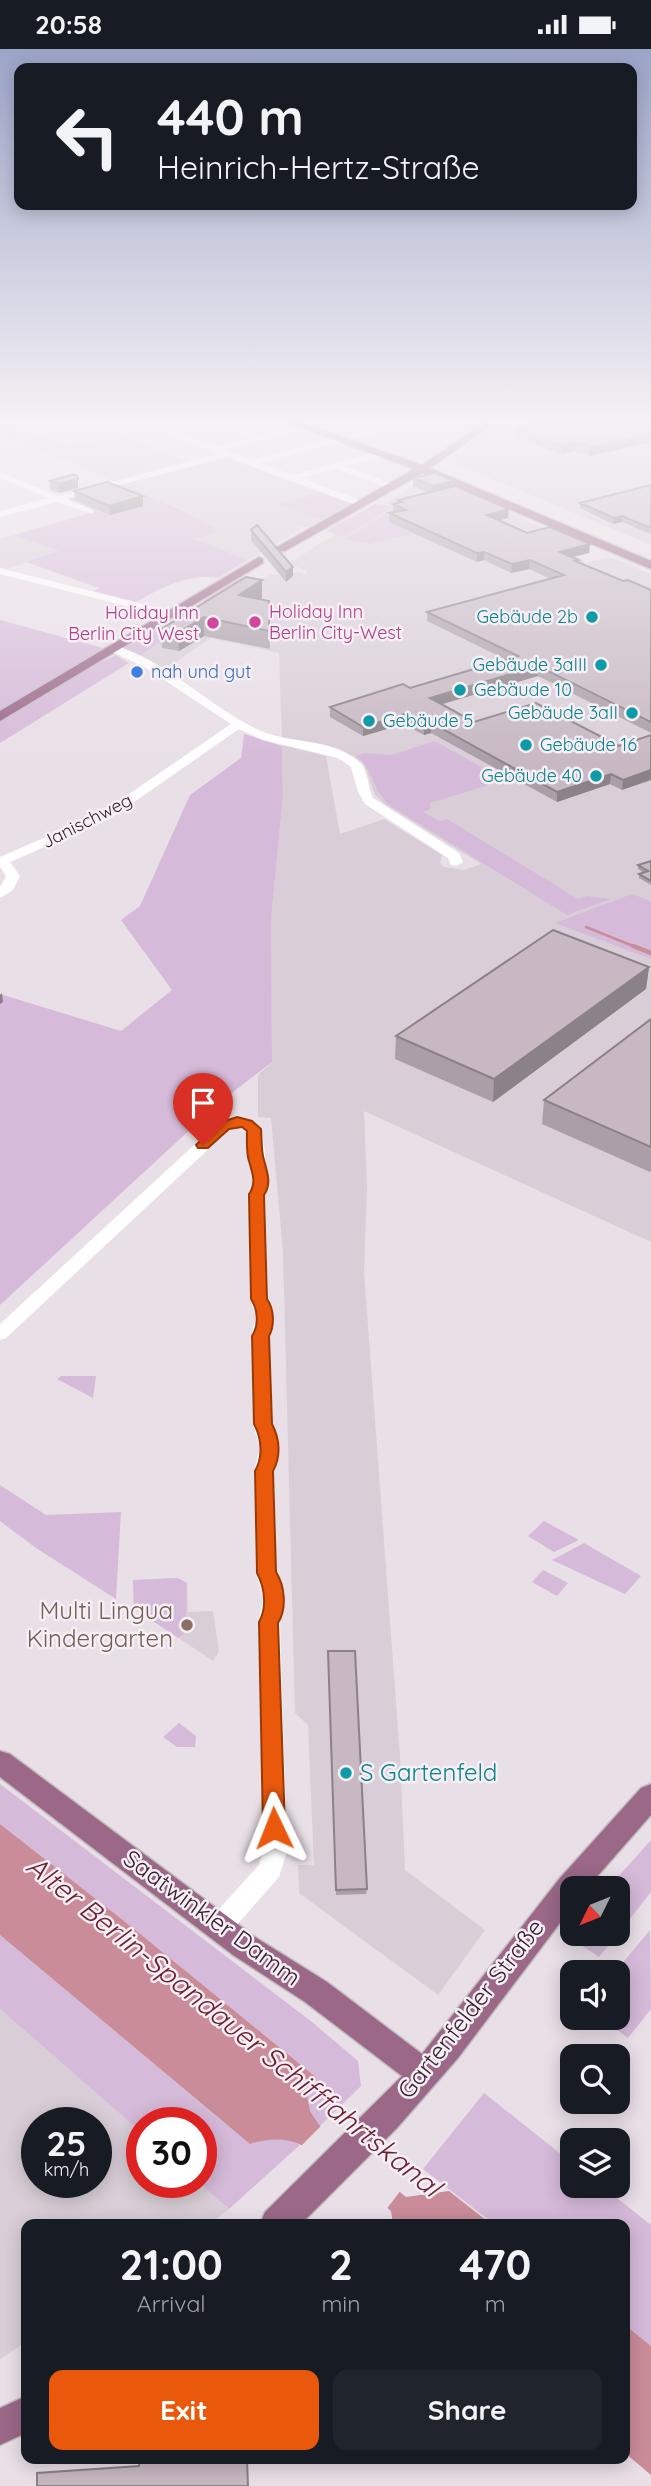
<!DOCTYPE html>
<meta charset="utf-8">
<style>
body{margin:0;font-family:Quicksand,sans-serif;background:#20242c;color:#f1f3f6;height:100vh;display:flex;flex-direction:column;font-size:26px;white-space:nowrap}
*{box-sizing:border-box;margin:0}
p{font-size:23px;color:#9ea1a6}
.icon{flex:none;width:38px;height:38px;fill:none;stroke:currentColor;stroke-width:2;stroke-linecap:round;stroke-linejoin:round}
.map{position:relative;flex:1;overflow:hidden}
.details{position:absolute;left:21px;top:2170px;width:609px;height:245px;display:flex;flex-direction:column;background:#171b24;border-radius:14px;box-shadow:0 4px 18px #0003}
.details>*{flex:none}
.banner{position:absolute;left:14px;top:14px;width:623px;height:147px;border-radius:14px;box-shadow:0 4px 18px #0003;background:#171b24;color:#f1f3f6;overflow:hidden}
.needle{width:46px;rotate:227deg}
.controls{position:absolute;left:560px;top:1827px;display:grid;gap:14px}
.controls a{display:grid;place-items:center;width:70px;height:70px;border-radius:14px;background:#171b24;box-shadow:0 4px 18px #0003;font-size:35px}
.speed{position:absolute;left:21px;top:2058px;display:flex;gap:14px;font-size:35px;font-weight:700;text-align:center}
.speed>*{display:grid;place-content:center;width:91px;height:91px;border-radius:50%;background:#171b24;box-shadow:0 4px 18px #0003;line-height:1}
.speed small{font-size:18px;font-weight:400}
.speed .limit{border:10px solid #d22;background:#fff;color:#111}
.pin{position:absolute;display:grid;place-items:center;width:60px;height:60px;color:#fff;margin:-72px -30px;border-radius:50% 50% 50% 0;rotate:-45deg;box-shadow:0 0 7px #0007}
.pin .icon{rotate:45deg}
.me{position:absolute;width:77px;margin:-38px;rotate:358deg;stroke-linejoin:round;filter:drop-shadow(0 0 5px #0008)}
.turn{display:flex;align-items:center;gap:24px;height:147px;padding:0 28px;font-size:32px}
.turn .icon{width:91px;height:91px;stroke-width:2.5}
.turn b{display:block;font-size:49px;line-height:60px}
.eta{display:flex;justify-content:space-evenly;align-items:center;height:119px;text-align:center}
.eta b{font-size:42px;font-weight:800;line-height:49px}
.action{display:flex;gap:14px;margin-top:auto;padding:14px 28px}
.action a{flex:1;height:80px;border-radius:14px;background:#ea580c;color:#fff;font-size:28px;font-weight:800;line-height:80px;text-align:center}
.action a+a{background:#20242c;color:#f1f3f6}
.status{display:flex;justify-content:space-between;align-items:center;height:49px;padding:0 35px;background:#171b24;direction:ltr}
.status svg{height:19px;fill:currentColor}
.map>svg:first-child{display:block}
</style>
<div class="status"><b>20:58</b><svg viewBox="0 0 49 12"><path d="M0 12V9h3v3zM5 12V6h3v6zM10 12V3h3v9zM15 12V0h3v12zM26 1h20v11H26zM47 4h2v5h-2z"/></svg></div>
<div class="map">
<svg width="651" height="2437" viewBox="0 0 651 2437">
<rect width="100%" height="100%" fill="#e9dfe7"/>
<!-- built -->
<path fill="#d9ced7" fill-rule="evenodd" d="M499,375h152v121l-204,-85z
M34,384l36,14 29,-7 28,-2 60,23 -57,15 7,3 91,-21 123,46 -43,23 -13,-1 7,3 -54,31 -54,-21 24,-8 -38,-23 -178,-73z
M435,433l149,63 -2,1 11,5 -19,6 12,6 24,-6 41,17v668l-287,-131 3,76 -3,85 36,484 5,114 80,60 -47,65 -139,-102 -1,-28h16l-6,-140 -13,-12 -12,-461 -12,-134 -13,-1v-42l14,-13 -1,-142 12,-124 -1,-51 44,11 14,78 44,-15 58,36 -2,8 4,4 20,3 17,-6 -95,-59 -11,-10 -11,-31 -11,-8 -71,-18 -3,-85 -69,-15 -47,33 -24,-15 133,-83 1,2 27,-3 6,3v-4l-17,-8 124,-77z
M14,486l46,16 -53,18 -7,-2v-28z
M178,1529l9,5 1,29 25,-1 6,40 -6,10 -79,-53 -1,-28z
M0,1960l142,124v49h56l31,27 -19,15h-184v118l-26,17zM37,2074h59v59h-59z"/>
<!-- green -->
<path fill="#d6bad9" d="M118,433c34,16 69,28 101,49l-24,8 53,21 -30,18c-28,-5 -58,10 -82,24l-42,-11 5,-3 -73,-26 33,-11 -45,-16 76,-22 -35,-15z
M320,443l31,12 -30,16 -43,-16z
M375,455l20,3 -9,1 1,2 -43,27 -18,-6z
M395,459l19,25 -45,11 -23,-5z
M239,527l19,6 -119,74 -16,-8 29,-18h11l46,-26 -9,-4z
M0,571l103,28 -103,62z
M116,606l13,8 -129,80v-21l87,-53z
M244,685l38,12 1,50 -12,124 1,142 -52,40 -220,203v-311l121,37 51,-41 -51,-70 19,-14 50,-111 51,-37z
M435,692l70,39 -75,23v6l-7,3 16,9 8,-2 131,80 9,-3 24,3 -44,16 -178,-110c-16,-15 -16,-36 -33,-49l8,-3 27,2z
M632,845l19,7v58l-96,-36z
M61,1327h35l-3,22 -36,-19z
M0,1436l46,30 75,-3 -5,87 -80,-51 -36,-27z
M544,1472l35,19 -25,12 -26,-16z
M584,1494l57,33 -16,18 -73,-34z
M543,1521l25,13 -11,13 -25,-14z
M178,1529l9,5 -2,50 -7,5 -44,-30 -1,-28z
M179,1674l17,13 -1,11h-18l-14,-10z
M0,1735l312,238 46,39 3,25 -41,40 -10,-15 -3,-17 10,-16 -184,-150 -133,-104z
M651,1791v52l-33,42v-46h-10z
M650,1881l1,79 -23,29 -27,-20h17v-46h-3z
M572,1884v1h46l-19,23 -30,-20z
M0,1886l250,209c20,-7 32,-7 52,-1l-73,66 -31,-27h3v-59h-59v10l-142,-124z
M484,2044l88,70v23h30l49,39v121l-26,-21v-101h-131l-71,-55z"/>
<!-- water -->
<path fill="#ca8c99" d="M0,1775l133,104 184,150 -10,16 3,17 10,15 86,71 43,-6 42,33h-98l-2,-13 -29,-24h-7c-36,-30 -54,-59 -105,-43l-250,-209z
M625,2276l26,21v129l-26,-22z"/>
<!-- pier -->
<path fill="#e9dfe7" d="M323,2075l79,65 -17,22 -24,-21h-9l-52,-43z"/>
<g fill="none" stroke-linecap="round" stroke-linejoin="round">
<!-- stream-far1 -->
<path stroke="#ca8c99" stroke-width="2.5" d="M586,878l52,21"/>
<!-- stream -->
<path stroke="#ca8c99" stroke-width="4.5" d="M633,897l18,7"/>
<!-- minor-tunnel -->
<path stroke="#c6b9c2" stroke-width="10" stroke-dasharray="10 4.5" stroke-linecap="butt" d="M5,382l10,-1"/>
<defs>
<path id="major" d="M291,375h15l116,41 60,-41h12l-64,44 221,93v8l-228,-96 -138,78h-8v-4l137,-78z
M259,508l4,2v4l-263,158v-10z
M0,1702l10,3 245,183 72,45 95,72 138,-176 81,-90 10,-4v31l-64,73h-15v19l-114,151 -61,70 -96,96h-41l5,-12 137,-136 -97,-74 -72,-47 -233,-178z
M26,2347v37l-26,12v-37z"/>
</defs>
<!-- major casing -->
<use href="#major" stroke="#c3bdc1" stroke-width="3"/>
<!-- minor -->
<path fill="#fff" fill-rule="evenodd" d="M56,375h39l-80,8 -4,-2z
M143,375h12l61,23 34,-9 -35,-14h13l31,12 45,-11 3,4 -83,21 28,10 88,-24 3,5 -82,22 31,12 90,-24 3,5 -39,10 50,20 -7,2 -53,-19 -35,9 64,24 2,2 -5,3 -135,-50 -160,42 26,11v4l-36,-12 -57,15v-6l49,-13 -49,-20v-6l58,24 161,-42z
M405,375h22l-76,14 -4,-3z
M0,519l173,44 1,2 -5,3 -169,-43z
M113,596c56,16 95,62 148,86 30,13 70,7 96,29 12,9 10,26 16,38l86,55 4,9 -7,4 -5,-1 -3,-7 -83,-54 -7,-12 -7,-25 -13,-9 -75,-18 -24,-11 -128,89 -101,44 10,14 -7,14 -13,8v-11l6,-11 -6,-9v-10l103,-45 128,-88 -85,-56 -37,-18v-4z
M237,1068l25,12 7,60 -4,5 3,105 6,18 -5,19 4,88 6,24 -5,23 2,102 8,25 -4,25 7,228 -8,26 -51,58 -9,3 -9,-3 -3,-8 3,-8 49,-54 4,-14 -5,-228 5,-25 -7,-25 -2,-102 6,-23 -7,-24 -2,-88 5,-19 -6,-18 -1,-105 4,-5 -7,-57 -10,-5 -6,2 -224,209 -6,2v-16l218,-201z"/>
<!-- major -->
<use href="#major" fill="#9b6888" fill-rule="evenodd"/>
</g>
<!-- wall -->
<path fill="#ab9ea8" d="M651,375v18l-61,14 -15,-5 -14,3 -45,-17 1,-9z
M413,429l41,9 54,31 -9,2 28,13 62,20 -16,4 6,6 44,18 28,9v143l-113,-57 -97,28 33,18 145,24 32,-11 -29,55 -12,-6 -53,18 -126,-69 -7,2 -20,-11 -41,12 -33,-19v-10l80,-19 95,-29 -78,-38v-9l124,-33 -22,-10 -18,4 -27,-13 -7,2 -88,-40v-9l4,-1v-8l5,-1v-3l30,-7 -15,-7z
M50,432l28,7 -19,5 -9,-3z
M651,436v49l-29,-12 -9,2 -33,-16v-5z
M74,442l69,15 -33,9 -35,-15z
M251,481l42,37v9l-7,6 -35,-42z
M262,549l-1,1 8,2 1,48 -66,-13 -25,15 -17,-3 -1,-19z
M651,812v24l-12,-7v-4l5,-1 -6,-4v-4z
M649,918l-3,22 -153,113 -98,-43 1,-23z
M651,970v152l-1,1 -108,-48 2,-24z
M328,1602l39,238 -1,5 -30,1z"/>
<!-- shaded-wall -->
<path fill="#8b8188" d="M651,384v9l-61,14v-9z
M576,393l-1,9 -14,3v-9z
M78,430v9l-19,5 -1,-9z
M454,432v9l-21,5v-9z
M143,447v10l-33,9 -1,-9z
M509,460l-1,9 -22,6 1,-9z
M622,467v6l-9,2 1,-6z
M590,495l-1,9 -29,7v-8z
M484,503v8l-7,2v-9z
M530,511l-1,9 -18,4 1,-9z
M293,518v9l-7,6v-10z
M262,531v18l-23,15v-18z
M204,568v19l-25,15 -1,-18z
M538,617v10l-109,32 1,-10z
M405,665l-1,10 -41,12v-9z
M432,674l-1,10 -7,2v-10z
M651,721v10l-29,10 1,-10z
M611,725l-1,10 -53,18v-10z
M649,918l-3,22 -153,113 1,-23z
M2,944l1,9 -3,2v-9z"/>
<!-- building -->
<path fill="#c7b8c3" stroke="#8b8188" stroke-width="2" d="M534,375h117v9l-61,14 -14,-5 -15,3 -44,-17z
M435,424l19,8 -21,5 -20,-8z
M71,426h6l1,4 -20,5 -8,-3z
M107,433l36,14 -34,10 -35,-15z
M651,436v43l-29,-12 -8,2 -34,-15z
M455,437l54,23 -22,6 40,18 23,-6 40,17 -30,8 19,8 -4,1 48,20 5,-1 23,10v132l-113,-56 -108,32 44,24 62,-19 83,43 32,-11v35l-28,10 -12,-6 -54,18 -125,-69 -8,2 -19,-11 -42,13 -33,-20 73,-23 7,4 108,-32 -91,-44 137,-37 -34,-15 -18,4 -28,-12 -7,1 -88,-40 17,-3 -13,-6 9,-2 -4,-2z
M257,476l36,42 -7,5 -35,-42z
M246,528l16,3 -23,15 30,6v30l-65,-14 -26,16 -17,-4z
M651,812v20l-12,-7 9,-3 -10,-6z
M553,881l96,37 -155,112 -98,-43z
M651,970v128l-107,-47z
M328,1602h27l12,238 -31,1z
M139,2410h108l1,27h-211v-13l102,-7z"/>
<!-- sky -->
<linearGradient id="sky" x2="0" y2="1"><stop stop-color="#9ca4c8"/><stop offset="0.52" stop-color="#f5f1f4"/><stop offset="1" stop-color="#f5f1f4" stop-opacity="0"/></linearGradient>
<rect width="651" height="716" fill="url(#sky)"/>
<!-- route -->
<path fill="#ea580c" stroke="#983908" stroke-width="2" d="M237,1068l15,4 9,8c1,10 0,22 3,31 3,12 8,24 0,35l3,104c7,10 8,26 2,37l3,88c8,15 9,33 1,47l3,101c9,14 11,37 2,51l7,205 -3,6 -8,3 -7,-3 -4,-6 -4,-206c8,-14 6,-34 -2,-49l-2,-102c8,-14 7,-32 -1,-47l-2,-88c7,-11 6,-26 -1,-37l-2,-105c8,-11 3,-22 0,-33 -3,-9 -2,-21 -2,-30l-5,-4 -13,2 -21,19h-10l-2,-3 23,-22z"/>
<!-- markers -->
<g fill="#0f9aa8" stroke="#f6eff5" stroke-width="2.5">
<circle cx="592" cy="568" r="7"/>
<circle cx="601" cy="616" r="7"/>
<circle cx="460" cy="641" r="7"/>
<circle cx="632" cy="664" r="7"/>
<circle cx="369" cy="672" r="7"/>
<circle cx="526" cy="696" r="7"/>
<circle cx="596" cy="727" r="7"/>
<circle cx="346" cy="1724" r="7"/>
</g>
<g fill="#d1479c" stroke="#f6eff5" stroke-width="2.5">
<circle cx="255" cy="573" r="7"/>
<circle cx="213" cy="574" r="7"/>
</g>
<circle fill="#3f7fe0" stroke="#f6eff5" stroke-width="2.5" cx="137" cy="623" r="7"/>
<circle fill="#8d6e63" stroke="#f6eff5" stroke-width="2.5" cx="187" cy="1576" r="7"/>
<g text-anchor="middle" stroke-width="5" stroke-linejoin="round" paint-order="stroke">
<!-- far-hotel labels -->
<g font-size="18" fill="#b23c85" stroke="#f6eff5" text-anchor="start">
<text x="269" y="569">Holiday Inn<tspan x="269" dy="21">Berlin City-West</tspan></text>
<text x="199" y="570" text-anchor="end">Holiday Inn<tspan x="199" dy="21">Berlin City West</tspan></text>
</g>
<!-- far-culture labels -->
<g font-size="18" fill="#0d838f" stroke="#f6eff5" text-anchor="end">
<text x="578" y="574">Gebäude 2b</text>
<text x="587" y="622">Gebäude 3aIII</text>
<text x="474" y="647" text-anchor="start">Gebäude 10</text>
<text x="618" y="670">Gebäude 3aII</text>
<text x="383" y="678" text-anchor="start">Gebäude 5</text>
<text x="540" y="702" text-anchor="start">Gebäude 16</text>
<text x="582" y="733">Gebäude 40</text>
</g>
<!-- far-shop labels -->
<g font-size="18" fill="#366cbe" stroke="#f6eff5" text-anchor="start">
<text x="151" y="629">nah und gut</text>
</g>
<!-- far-street labels -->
<g font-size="18" fill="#382230" stroke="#f6eff5">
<text transform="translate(87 772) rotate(-27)" y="6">Janischweg</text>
</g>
<!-- near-education labels -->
<g font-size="24" fill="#785e54" stroke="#f6eff5" text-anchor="end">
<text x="173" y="1570">Multi Lingua<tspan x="173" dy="28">Kindergarten</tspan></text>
</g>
<!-- near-culture labels -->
<g font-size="24" fill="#0d838f" stroke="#f6eff5" text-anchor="start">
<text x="360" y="1732">S Gartenfeld</text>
</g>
<!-- near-street labels -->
<g font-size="24" fill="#382230" stroke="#f6eff5">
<text transform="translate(212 1869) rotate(36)" y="8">Saatwinkler Damm</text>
<text transform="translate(471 1960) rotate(-52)" y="8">Gartenfelder Straße</text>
</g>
<!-- near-water labels -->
<g font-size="28" font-style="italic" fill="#6e2231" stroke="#f6eff5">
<text transform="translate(234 1977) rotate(39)" y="10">Alter Berlin-Spandauer Schifffahrtskanal</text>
</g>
</g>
</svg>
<div class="controls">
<a><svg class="needle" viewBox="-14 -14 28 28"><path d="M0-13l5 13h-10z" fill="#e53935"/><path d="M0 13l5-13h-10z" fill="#9ea1a6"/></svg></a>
<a><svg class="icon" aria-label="sound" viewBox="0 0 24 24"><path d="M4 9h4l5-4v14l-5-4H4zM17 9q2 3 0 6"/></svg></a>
<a><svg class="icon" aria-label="search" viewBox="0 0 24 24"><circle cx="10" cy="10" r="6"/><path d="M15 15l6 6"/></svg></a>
<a><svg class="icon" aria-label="layers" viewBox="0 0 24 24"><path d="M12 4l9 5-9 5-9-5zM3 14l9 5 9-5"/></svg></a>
</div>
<div class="speed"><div>25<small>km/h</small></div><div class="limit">30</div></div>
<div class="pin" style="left:203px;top:1096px;background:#d93025"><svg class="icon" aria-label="arrive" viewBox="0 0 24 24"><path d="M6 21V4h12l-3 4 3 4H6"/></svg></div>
<svg class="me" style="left:274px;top:1779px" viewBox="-20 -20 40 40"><path d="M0-17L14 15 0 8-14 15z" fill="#ea580c" stroke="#fff" stroke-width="4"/></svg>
<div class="banner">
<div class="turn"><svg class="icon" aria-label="left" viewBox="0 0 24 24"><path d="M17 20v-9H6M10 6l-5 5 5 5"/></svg><div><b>440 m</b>Heinrich-Hertz-Straße</div></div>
</div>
<section class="details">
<div class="eta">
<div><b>21:00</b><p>Arrival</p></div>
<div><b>2</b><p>min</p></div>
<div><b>470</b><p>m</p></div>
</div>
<div class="action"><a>Exit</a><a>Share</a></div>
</section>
</div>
